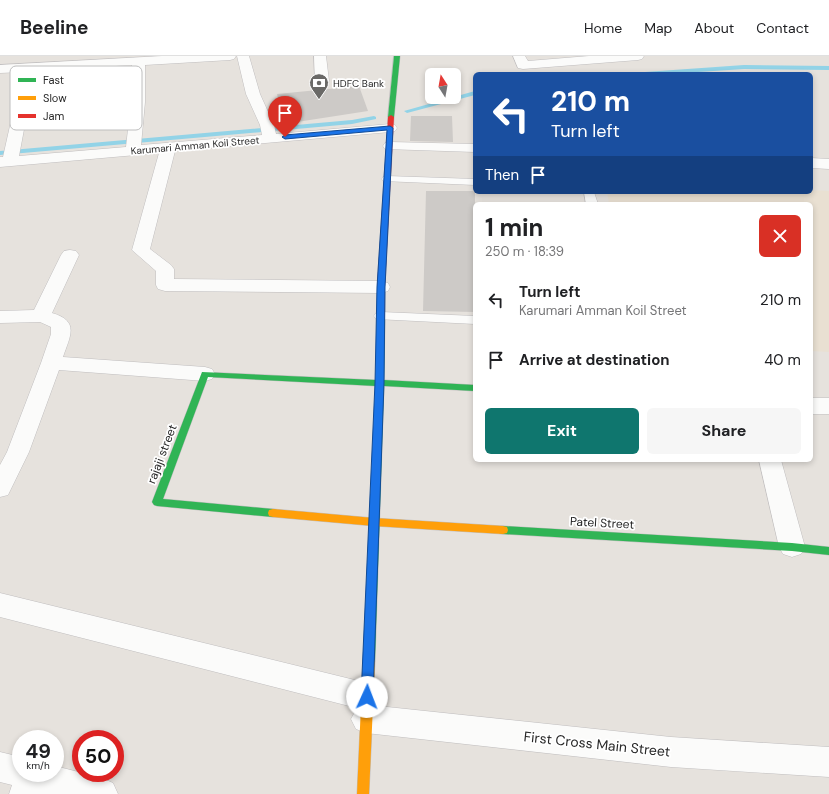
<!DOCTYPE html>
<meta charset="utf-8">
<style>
body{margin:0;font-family:"DM Sans",sans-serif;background:#f6f6f6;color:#202124;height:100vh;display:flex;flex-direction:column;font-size:15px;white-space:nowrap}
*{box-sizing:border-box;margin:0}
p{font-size:13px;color:#757577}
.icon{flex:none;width:22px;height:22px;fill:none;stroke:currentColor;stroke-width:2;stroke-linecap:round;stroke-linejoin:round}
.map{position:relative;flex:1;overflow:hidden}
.details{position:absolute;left:473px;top:146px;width:340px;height:260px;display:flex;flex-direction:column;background:#fff;border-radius:6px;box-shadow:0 2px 6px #0003}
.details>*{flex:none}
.hud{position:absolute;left:473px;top:16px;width:340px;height:122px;border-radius:6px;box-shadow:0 2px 6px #0003;background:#1a4fa0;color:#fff;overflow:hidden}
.needle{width:26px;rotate:349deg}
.controls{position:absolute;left:425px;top:12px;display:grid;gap:8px}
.controls a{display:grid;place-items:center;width:36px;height:36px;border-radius:6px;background:#fff;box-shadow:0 2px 6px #0003;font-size:20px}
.speed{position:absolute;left:12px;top:674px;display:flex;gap:8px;font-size:20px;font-weight:700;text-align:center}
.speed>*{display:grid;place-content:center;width:52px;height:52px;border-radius:50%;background:#fff;box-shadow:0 2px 6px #0003;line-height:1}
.speed small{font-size:10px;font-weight:400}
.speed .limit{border:6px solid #d22;background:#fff;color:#111}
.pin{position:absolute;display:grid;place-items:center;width:34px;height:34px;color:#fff;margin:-41px -17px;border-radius:50% 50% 50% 0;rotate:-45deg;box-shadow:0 0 4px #0007}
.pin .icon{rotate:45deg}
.me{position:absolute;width:44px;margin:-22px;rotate:2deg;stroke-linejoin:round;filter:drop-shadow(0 0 3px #0008)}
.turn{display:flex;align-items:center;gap:14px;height:84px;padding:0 12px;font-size:18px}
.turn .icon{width:52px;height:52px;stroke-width:2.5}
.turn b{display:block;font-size:28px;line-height:34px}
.then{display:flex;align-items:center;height:38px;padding:0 12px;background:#0003;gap:8px;font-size:15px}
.round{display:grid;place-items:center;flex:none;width:42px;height:42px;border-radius:6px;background:#f6f6f6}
.overview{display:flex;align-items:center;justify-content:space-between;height:68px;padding:0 12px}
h1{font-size:24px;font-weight:700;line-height:30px}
.cta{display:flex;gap:8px;margin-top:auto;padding:8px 12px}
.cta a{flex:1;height:46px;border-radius:6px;background:#0f766e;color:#fff;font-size:16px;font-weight:700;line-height:46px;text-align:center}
.cta a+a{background:#f6f6f6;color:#202124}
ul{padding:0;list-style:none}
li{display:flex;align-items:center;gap:12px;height:60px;padding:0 12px}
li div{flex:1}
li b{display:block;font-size:15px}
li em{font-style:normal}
header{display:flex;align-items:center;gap:24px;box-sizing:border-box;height:56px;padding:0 20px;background:#fff;border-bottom:1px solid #e0e0e0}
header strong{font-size:19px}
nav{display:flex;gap:22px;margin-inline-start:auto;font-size:14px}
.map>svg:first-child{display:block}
</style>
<header>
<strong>Beeline</strong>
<nav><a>Home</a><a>Map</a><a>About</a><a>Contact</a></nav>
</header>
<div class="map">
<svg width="829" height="738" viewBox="0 0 829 738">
<rect width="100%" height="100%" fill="#e6e2dd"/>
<!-- education -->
<path fill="#e9e0d2" d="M811,134l18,1v161l-18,-1v-147h-202l-2,-12h204z"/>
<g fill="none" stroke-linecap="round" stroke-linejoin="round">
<!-- stream -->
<path fill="#92d3e7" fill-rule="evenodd" d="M744,9l85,1v4l-85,-1 -76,5h-26l3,-2z
M475,35v4l-68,18 -3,-2z
M374,60l2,1v2l-24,5 -352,31v-4l352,-31z"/>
</g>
<!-- building -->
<path fill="#cdcac7" d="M359,30l9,25 -84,13 -7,-30z
M411,60h41l1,26 -43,-1z
M426,135h49v121l-52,-1z"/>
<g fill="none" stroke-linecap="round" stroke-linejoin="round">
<defs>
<path id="lane" d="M387,120l88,3v6l-92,-4 -1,-2 1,-2z
M584,136h10l4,12h-12z
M381,256l94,4v8l-99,-5 -2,-3 2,-3z"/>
<path id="street" d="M162,0h74l-2,3 -4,1 -85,5v37l-4,43 121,-10 -2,-10 -14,-31 -9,-38h12l11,38 14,31 2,9 114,-10 5,1 2,3 -2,3 -5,1 -215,19 -25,98 21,16 3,4v10l207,2 7,2 2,4 -2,4 -7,2 -216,-2 -7,-2 -2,-4v-14l-24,-21 27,-97 -159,14v-10h3l19,-85 -22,1v-8zM132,9l-1,37 -5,45 -107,9 16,-85z
M314,0h12l3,25 -2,3h-10l-2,-3z
M513,0h12l3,5 61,-5h55l-2,3 -4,1 -115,9 -5,-1z
M390,86l85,2v8l-90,-3 -2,-3 2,-3z
M811,102l18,1v10l-18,-1z
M70,194l6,1 3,4 -27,58c28,8 18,23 11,44l142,10 7,2 3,5 -3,5 -7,2 -146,-11 -30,82 -21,43 -8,2v-32l7,-13 34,-89 10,-29v-7l-11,-5 -40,1v-12l34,-1 27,-55 3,-4z
M811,342h18v16h-18z
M759,404h22l24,87 -4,7 -9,3 -9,-3 -4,-7z
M0,537l367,90 10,4 4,10 -3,9 293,31 158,10v30l-158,-10 -305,-34 -10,-4 -5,-10 6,-11 -357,-91z
M0,696l21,5v16h34v-7l47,12 11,5 5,11h-109l3,-9 -12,-3z"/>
<path id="fast" d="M394,0h6l-6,61 -3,2 -3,-2z
M381,259l4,3 -1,62 91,5v6l-91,-5 -9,275 -2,4 -4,1 -4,-1 -2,-4 13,-275 -168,-9 -45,122 110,10 4,1 1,3 -1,3 -4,1 -116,-11 -3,-1 -2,-3 50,-130 174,8 1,-62z
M503,470l289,17 37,4v8l-37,-4 -289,-17 -4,-1 -1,-3 1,-3z"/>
<path id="slow" d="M273,453l101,9 129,8 4,1 1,3 -1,3 -4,1 -129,-8 -101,-9 -4,-1 -1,-3 1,-3z
M369,600l4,1 2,4 -6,133h-12l6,-133 2,-4z"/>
<path id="jam" d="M391,59l3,2 -9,170v31l-4,3 -4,-3v-31l11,-170z"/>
</defs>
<!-- lane casing -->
<use href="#lane" stroke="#c0bebf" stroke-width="1"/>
<!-- street casing -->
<use href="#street" stroke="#c0bebf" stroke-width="1"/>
<!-- fast casing -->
<use href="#fast" stroke="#c0bebf" stroke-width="1"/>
<!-- slow casing -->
<use href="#slow" stroke="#c0bebf" stroke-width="1"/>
<!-- jam casing -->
<use href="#jam" stroke="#c0bebf" stroke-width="1"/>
<!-- lane -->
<use href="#lane" fill="#fbfbfa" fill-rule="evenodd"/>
<!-- street -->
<use href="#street" fill="#fbfbfa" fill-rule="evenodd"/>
<!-- fast -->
<use href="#fast" fill="#30b455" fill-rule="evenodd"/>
<!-- slow -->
<use href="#slow" fill="#ff9f0a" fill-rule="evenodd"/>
<!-- jam -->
<use href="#jam" fill="#e5322d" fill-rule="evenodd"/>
</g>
<!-- route -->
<path fill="#1a73e8" stroke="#114b97" d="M390,70l3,2 -8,159 -1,96 -11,314 -2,4 -4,2 -4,-2 -2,-4 14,-314 2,-96 10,-157 -102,9 -3,-2 3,-2z"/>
<!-- icons -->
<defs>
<symbol id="bank-pin" viewBox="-11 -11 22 30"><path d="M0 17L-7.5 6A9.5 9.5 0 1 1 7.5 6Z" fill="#6a6967" stroke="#fff"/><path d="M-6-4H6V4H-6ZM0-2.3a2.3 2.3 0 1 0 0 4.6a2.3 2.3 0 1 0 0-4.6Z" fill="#fff"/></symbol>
</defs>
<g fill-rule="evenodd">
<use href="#bank-pin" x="308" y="16" width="22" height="30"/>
</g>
<g text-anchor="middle" stroke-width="3.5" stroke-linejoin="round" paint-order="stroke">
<!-- far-poi labels -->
<g font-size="10" fill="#282828" stroke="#fff" text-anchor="start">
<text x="333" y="31">HDFC Bank</text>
</g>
<!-- far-street labels -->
<g font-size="10" fill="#282828" stroke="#fff">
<text transform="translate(195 89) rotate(-5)" y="4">Karumari Amman Koil Street</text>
</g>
<!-- street labels -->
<g font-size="12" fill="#282828" stroke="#fff">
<text transform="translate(162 398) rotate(-69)" y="4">rajaji street</text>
<text transform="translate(602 467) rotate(3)" y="4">Patel Street</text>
</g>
<!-- near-street labels -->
<g font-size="14" fill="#282828" stroke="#fff">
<text transform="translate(597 688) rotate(6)" y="5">First Cross Main Street</text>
</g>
</g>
<!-- legend -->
<rect x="10" y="10" width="132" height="64" rx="6" fill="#fff" stroke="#bebebe" stroke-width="1"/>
<rect x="18" y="22" width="18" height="4" fill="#30b455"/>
<rect x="18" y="40" width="18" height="4" fill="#ff9f0a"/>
<rect x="18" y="58" width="18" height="4" fill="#e5322d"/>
<g font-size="11" fill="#282828">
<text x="43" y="28">Fast</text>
<text x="43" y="46">Slow</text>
<text x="43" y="64">Jam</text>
</g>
</svg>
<div class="controls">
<a><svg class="needle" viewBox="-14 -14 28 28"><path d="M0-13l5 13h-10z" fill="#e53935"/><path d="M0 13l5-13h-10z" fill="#757577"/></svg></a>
</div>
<div class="speed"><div>49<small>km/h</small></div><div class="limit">50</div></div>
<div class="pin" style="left:285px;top:81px;background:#d93025"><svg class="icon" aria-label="arrive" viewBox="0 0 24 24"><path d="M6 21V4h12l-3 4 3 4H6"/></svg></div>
<svg class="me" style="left:367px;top:641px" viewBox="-20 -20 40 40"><circle r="19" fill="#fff"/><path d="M0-13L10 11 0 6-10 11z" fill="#1a73e8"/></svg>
<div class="hud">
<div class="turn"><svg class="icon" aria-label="left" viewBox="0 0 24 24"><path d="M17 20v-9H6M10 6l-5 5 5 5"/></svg><div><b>210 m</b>Turn left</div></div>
<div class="then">Then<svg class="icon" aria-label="arrive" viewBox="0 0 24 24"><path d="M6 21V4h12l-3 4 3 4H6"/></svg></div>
</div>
<section class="details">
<div class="overview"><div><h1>1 min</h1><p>250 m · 18:39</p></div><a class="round" style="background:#d93025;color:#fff"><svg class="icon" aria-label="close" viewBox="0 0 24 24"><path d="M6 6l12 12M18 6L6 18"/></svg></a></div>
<ul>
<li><svg class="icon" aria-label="left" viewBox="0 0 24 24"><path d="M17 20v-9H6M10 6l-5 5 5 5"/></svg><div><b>Turn left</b><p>Karumari Amman Koil Street</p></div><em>210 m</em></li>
<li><svg class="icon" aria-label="arrive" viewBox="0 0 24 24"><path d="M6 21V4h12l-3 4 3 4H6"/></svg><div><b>Arrive at destination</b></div><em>40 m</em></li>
</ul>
<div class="cta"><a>Exit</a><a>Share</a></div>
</section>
</div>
